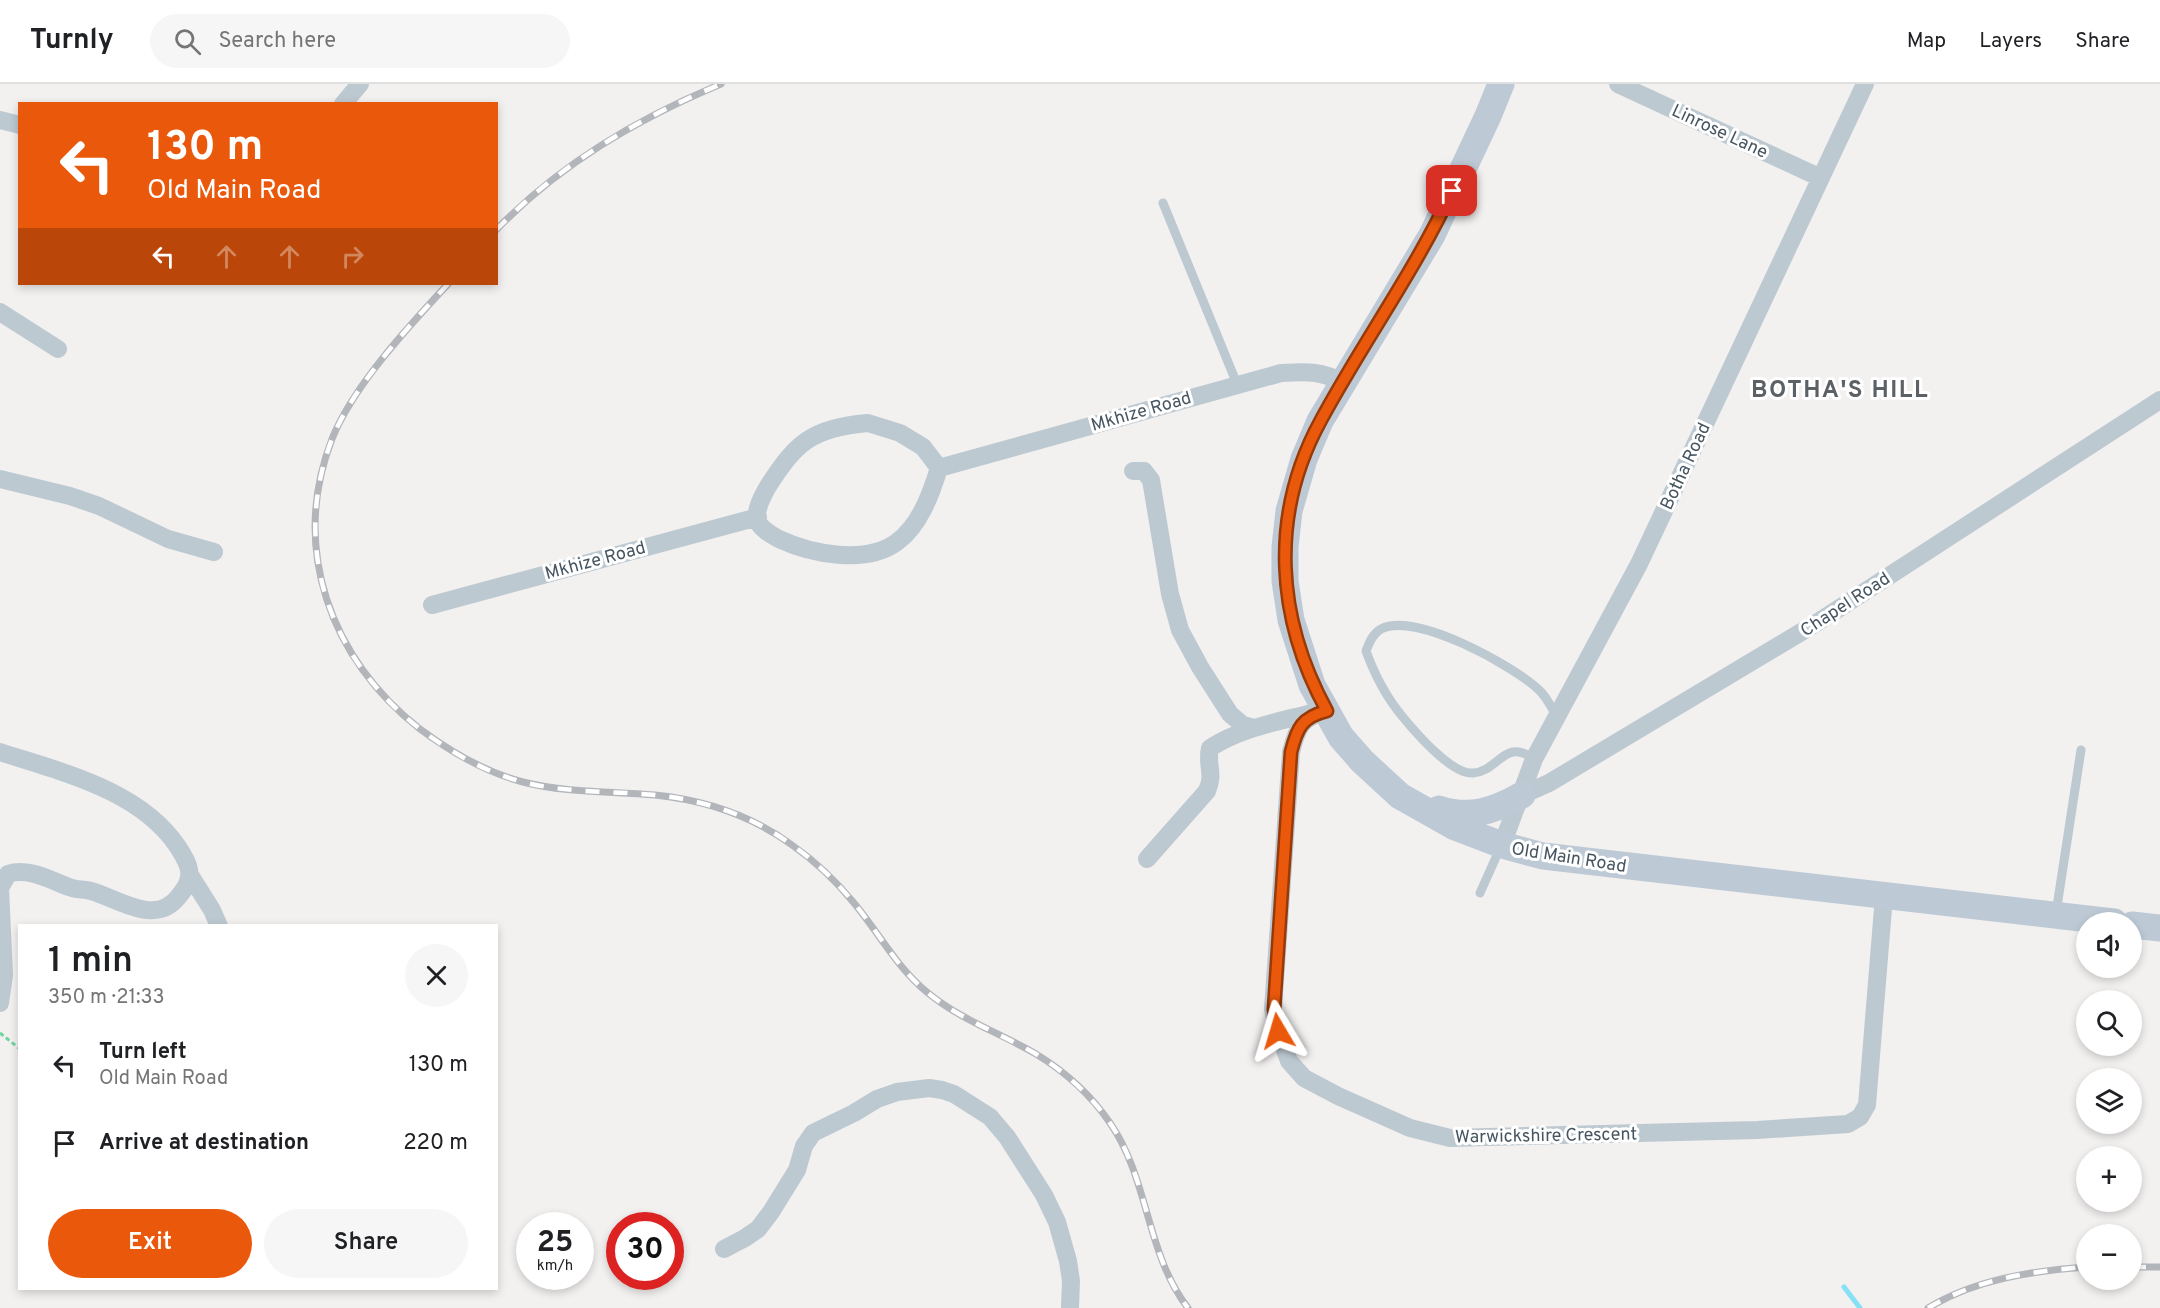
<!DOCTYPE html>
<meta charset="utf-8">
<style>
body{margin:0;font-family:Overpass,sans-serif;background:#f6f6f6;color:#202124;height:100vh;display:flex;flex-direction:column;font-size:22px;white-space:nowrap}
*{box-sizing:border-box;margin:0}
p{font-size:20px;color:#757577}
.icon{flex:none;width:33px;height:33px;fill:none;stroke:currentColor;stroke-width:2;stroke-linecap:round;stroke-linejoin:round}
.map{position:relative;flex:1;overflow:hidden}
.side{position:absolute;left:18px;top:840px;width:480px;height:366px;display:flex;flex-direction:column;background:#fff;border-radius:0px;box-shadow:0 3px 9px #0003}
.side>*{flex:none}
.hud{position:absolute;left:18px;top:18px;width:480px;height:183px;border-radius:0px;box-shadow:0 3px 9px #0003;background:#ea580c;color:#fff;overflow:hidden}
.tools{position:absolute;left:2076px;top:828px;display:grid;gap:12px}
.tools a{display:grid;place-items:center;width:66px;height:66px;border-radius:50%;background:#fff;box-shadow:0 3px 9px #0003;font-size:30px}
.speed{position:absolute;left:516px;top:1128px;display:flex;gap:12px;font-size:30px;font-weight:700;text-align:center}
.speed>*{display:grid;place-content:center;width:78px;height:78px;border-radius:50%;background:#fff;box-shadow:0 3px 9px #0003;line-height:1}
.speed small{font-size:15px;font-weight:400}
.speed .limit{border:9px solid #d22;background:#fff;color:#111}
.pin{position:absolute;display:grid;place-items:center;width:51px;height:51px;color:#fff;margin:-26px;border-radius:12px;box-shadow:0 3px 9px #0006}
.me{position:absolute;width:66px;margin:-33px;rotate:353deg;stroke-linejoin:round;filter:drop-shadow(0 0 4px #0008)}
.turn{display:flex;align-items:center;gap:21px;height:126px;padding:0 30px;font-size:27px}
.turn .icon{width:78px;height:78px;stroke-width:2.5}
.turn b{display:block;font-size:42px;line-height:51px}
.lanes{display:flex;align-items:center;height:57px;padding:0 30px;background:#0003;justify-content:center;gap:30px;direction:ltr}
.lanes .off{opacity:.35}
.round{display:grid;place-items:center;flex:none;width:63px;height:63px;border-radius:32px;background:#f6f6f6}
.overview{display:flex;align-items:center;justify-content:space-between;height:102px;padding:0 30px}
h1{font-size:36px;font-weight:600;line-height:45px}
.cta{display:flex;gap:12px;margin-top:auto;padding:12px 30px}
.cta a{flex:1;height:69px;border-radius:36px;background:#ea580c;color:#fff;font-size:24px;font-weight:600;line-height:69px;text-align:center}
.cta a+a{background:#f6f6f6;color:#202124}
ul{padding:0;list-style:none}
li{display:flex;align-items:center;gap:18px;height:78px;padding:0 30px}
li div{flex:1}
li b{display:block;font-size:22px}
li em{font-style:normal}
header{display:flex;align-items:center;gap:36px;box-sizing:border-box;height:84px;padding:0 30px;background:#fff;border-bottom:2px solid #e0e0e0}
header strong{font-size:28px}
nav{display:flex;gap:33px;margin-inline-start:auto;font-size:21px}
.search{width:420px;height:54px;background:#f6f6f6;display:flex;align-items:center;gap:15px;box-sizing:border-box;padding:0 21px;border-radius:33px;color:#757577;font-size:22px}
.map>svg:first-child{display:block}
</style>
<header>
<strong>Turnly</strong>
<div class="search"><svg class="icon" aria-label="search" viewBox="0 0 24 24"><circle cx="10" cy="10" r="6"/><path d="M15 15l6 6"/></svg>Search here</div>
<nav><a>Map</a><a>Layers</a><a>Share</a></nav>
</header>
<div class="map">
<svg width="2160" height="1224" viewBox="0 0 2160 1224">
<rect width="100%" height="100%" fill="#f3f0f0"/>
<g fill="none" stroke-linecap="round" stroke-linejoin="round">
<!-- stream -->
<path stroke="#85e1f4" stroke-width="5" d="M1844,1203l16,21"/>
<!-- path -->
<path stroke="#71d59f" stroke-width="3" stroke-dasharray="4.5 3" stroke-linecap="butt" d="M0,949l20,16"/>
<!-- lane -->
<path stroke="#bdc9d1" stroke-width="9" d="M1163,119l74,181
M1534,675c-29,-22 -35,12 -61,14 -21,2 -58,-41 -71,-57 -15,-18 -28,-43 -36,-65 3,-8 7,-18 15,-22 34,-18 133,37 158,61 8,7 13,19 18,27
M1480,809l21,-47
M2056,829l25,-163"/>
<!-- street -->
<path stroke="#bdc9d1" stroke-width="18" d="M1618,0l203,94
M343,20l17,-20
M0,36l20,5
M0,228l58,37
M868,339l32,10 23,14 16,21c-8,26 -19,57 -42,74 -31,23 -86,12 -118,-3 -7,-4 -17,-9 -21,-17 -4,-11 4,-25 9,-34 29,-46 45,-60 101,-65z
M939,384l342,-95c23,-1 41,-3 62,10
M1133,387h11l7,9 19,114 10,36 20,37 30,47 13,11 11,3
M0,395l70,17 29,10 69,33 46,13
M432,521l326,-88
M1327,627c-26,6 -30,17 -36,41l-18,257 5,22 11,30 15,17 34,18 72,32 40,10 307,-8 91,-6 12,-7 7,-12 17,-209
M0,668c61,20 140,38 178,95 5,8 13,20 11,29 0,8 -6,15 -10,20 -23,31 -60,3 -88,-5 -7,-2 -15,-1 -22,-4 -19,-7 -41,-20 -61,-13l-8,14 4,87 -4,28
M1522,711l27,-12 269,-161 342,-222
M1502,761l32,-86 105,-195 226,-480
M1147,775l60,-68c8,-18 -1,-25 3,-43 31,-20 67,-26 102,-35
M190,791l22,35 7,16
M724,1165l21,-11 13,-9 13,-17 26,-42 7,-24 9,-13 41,-20 23,-14 20,-7 32,-4 13,2 12,4 36,23 17,20 37,58 13,27 11,39 3,20 -1,27"/>
<!-- secondary -->
<path stroke="#bdcad6" stroke-width="27" d="M1501,0l-13,32 -56,119 -112,186 -16,38 -15,52 -4,36v34l6,39 21,65 29,52 21,24 38,35 55,31 47,18 41,11 571,66
M1439,725c31,10 55,2 83,-14
M2132,841l28,3"/>
<defs>
<path id="rail" d="M496,146c64,-66 141,-111 225,-146
M448,200c-39,42 -95,102 -116,155 -42,109 -2,220 88,290 32,24 65,43 103,53 43,11 88,9 132,13 49,5 96,20 137,50 23,16 44,36 62,58 25,30 43,65 74,90 33,27 72,40 108,61 28,17 55,41 74,69 39,56 36,131 78,185
M2132,1183h28
M1928,1224c48,-29 104,-37 158,-41"/>
</defs>
<!-- rail casing -->
<use href="#rail" stroke="#b2b6bb" stroke-width="7"/>
<!-- rail -->
<use href="#rail" stroke="#fff" stroke-width="4.5" stroke-dasharray="14" stroke-linecap="butt"/>
</g>
<g fill="none" stroke-linecap="round" stroke-linejoin="round">
<defs>
<path id="route" d="M1278,947l-4,-22 17,-257c6,-24 11,-35 36,-41 -51,-93 -58,-196 -6,-291 42,-78 94,-149 131,-229"/>
</defs>
<!-- route casing -->
<use href="#route" stroke="#983908" stroke-width="15"/>
<!-- route -->
<use href="#route" stroke="#ea580c" stroke-width="10"/>
</g>
<g text-anchor="middle" stroke-width="6" stroke-linejoin="round" paint-order="stroke">
<!-- street labels -->
<g font-size="18" fill="#465560" stroke="#fff">
<text transform="translate(1720 47) rotate(25)" y="6">Linrose Lane</text>
<text transform="translate(1141 327) rotate(-16)" y="6">Mkhize Road</text>
<text transform="translate(1685 382) rotate(-65)" y="6">Botha Road</text>
<text transform="translate(595 476) rotate(-15)" y="6">Mkhize Road</text>
<text transform="translate(1845 520) rotate(-33)" y="6">Chapel Road</text>
<text transform="translate(1569 773) rotate(9)" y="6">Old Main Road</text>
<text transform="translate(1546 1051) rotate(-1)" y="6">Warwickshire Crescent</text>
</g>
<!-- district labels -->
<g font-size="24" font-weight="bold" letter-spacing="1.5" fill="#5c6166" stroke="#fff">
<text x="1840" y="313">BOTHA'S HILL</text>
</g>
</g>
</svg>
<div class="tools">
<a><svg class="icon" aria-label="sound" viewBox="0 0 24 24"><path d="M4 9h4l5-4v14l-5-4H4zM17 9q2 3 0 6"/></svg></a>
<a><svg class="icon" aria-label="search" viewBox="0 0 24 24"><circle cx="10" cy="10" r="6"/><path d="M15 15l6 6"/></svg></a>
<a><svg class="icon" aria-label="layers" viewBox="0 0 24 24"><path d="M12 4l9 5-9 5-9-5zM3 14l9 5 9-5"/></svg></a>
<a>+</a>
<a>−</a>
</div>
<div class="speed"><div>25<small>km/h</small></div><div class="limit">30</div></div>
<div class="pin" style="left:1452px;top:107px;background:#d93025"><svg class="icon" aria-label="arrive" viewBox="0 0 24 24"><path d="M6 21V4h12l-3 4 3 4H6"/></svg></div>
<svg class="me" style="left:1278px;top:947px" viewBox="-20 -20 40 40"><path d="M0-17L14 15 0 8-14 15z" fill="#ea580c" stroke="#fff" stroke-width="4"/></svg>
<div class="hud">
<div class="turn"><svg class="icon" aria-label="left" viewBox="0 0 24 24"><path d="M17 20v-9H6M10 6l-5 5 5 5"/></svg><div><b>130 m</b>Old Main Road</div></div>
<div class="lanes"><svg class="icon" aria-label="left" viewBox="0 0 24 24"><path d="M17 20v-9H6M10 6l-5 5 5 5"/></svg><svg class="icon off" aria-label="ahead" viewBox="0 0 24 24"><path d="M12 20V5M6 11l6-6 6 6"/></svg><svg class="icon off" aria-label="ahead" viewBox="0 0 24 24"><path d="M12 20V5M6 11l6-6 6 6"/></svg><svg class="icon off" aria-label="right" viewBox="0 0 24 24"><path d="M7 20v-9h11M14 6l5 5-5 5"/></svg></div>
</div>
<section class="side">
<div class="overview"><div><h1>1 min</h1><p>350 m · 21:33</p></div><a class="round"><svg class="icon" aria-label="close" viewBox="0 0 24 24"><path d="M6 6l12 12M18 6L6 18"/></svg></a></div>
<ul>
<li><svg class="icon" aria-label="left" viewBox="0 0 24 24"><path d="M17 20v-9H6M10 6l-5 5 5 5"/></svg><div><b>Turn left</b><p>Old Main Road</p></div><em>130 m</em></li>
<li><svg class="icon" aria-label="arrive" viewBox="0 0 24 24"><path d="M6 21V4h12l-3 4 3 4H6"/></svg><div><b>Arrive at destination</b></div><em>220 m</em></li>
</ul>
<div class="cta"><a>Exit</a><a>Share</a></div>
</section>
</div>
